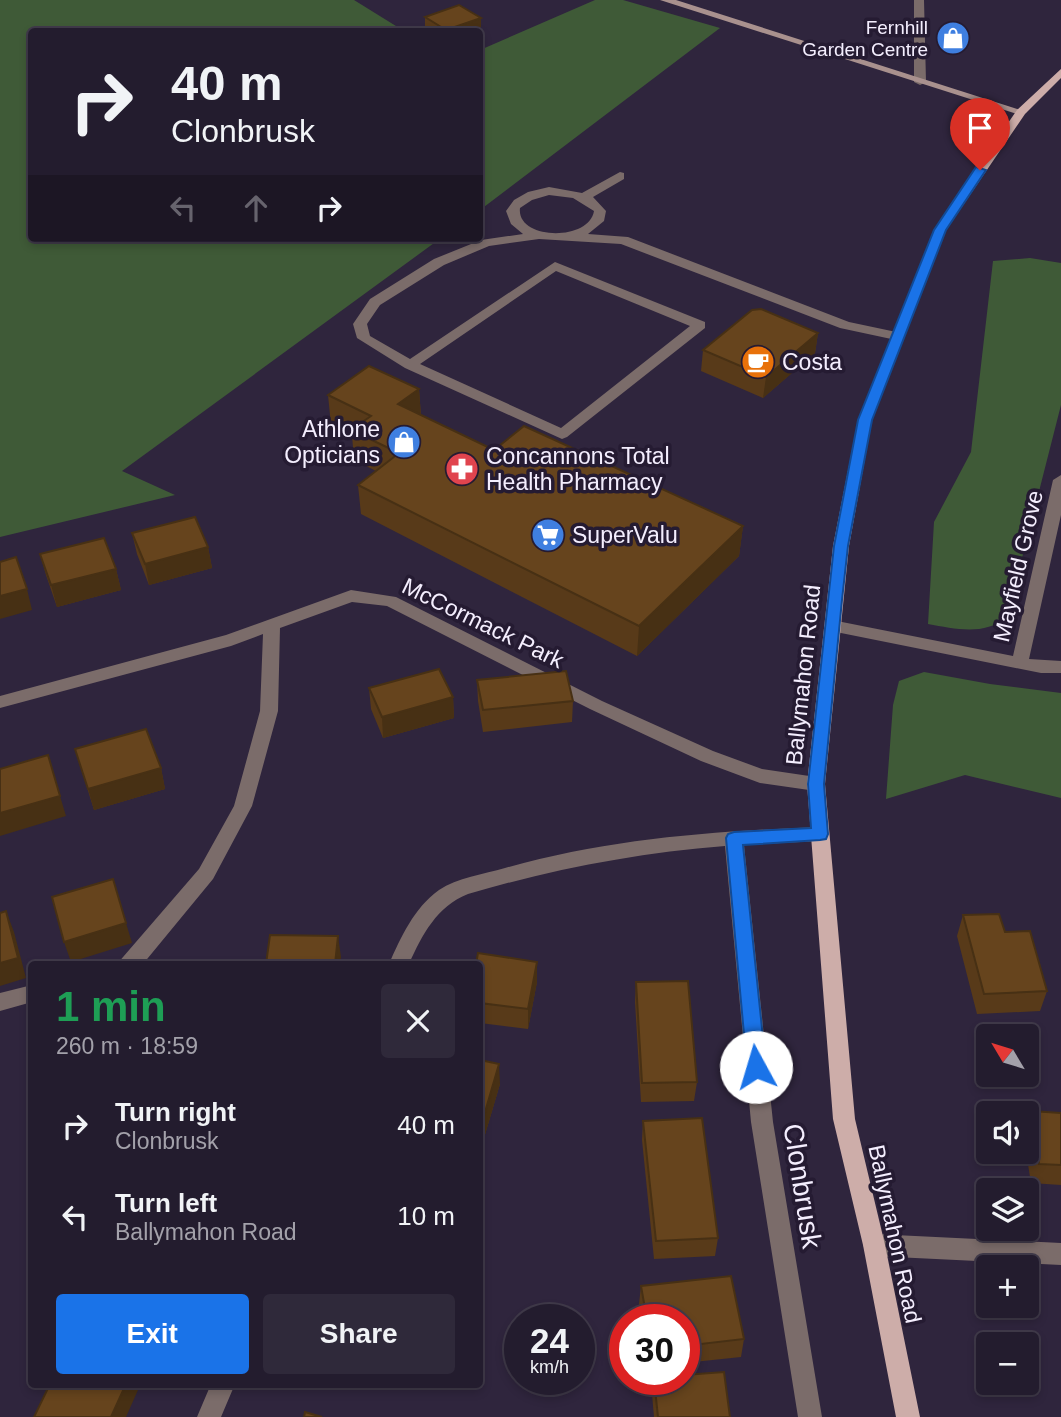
<!DOCTYPE html>
<meta charset="utf-8">
<style>
body{margin:0;font-family:Arial,sans-serif;background:#2f293a;color:#f1f3f6;height:100vh;display:flex;flex-direction:column;font-size:26px;white-space:nowrap}
*{box-sizing:border-box;margin:0}
p{font-size:23px;color:#a3a1aa}
.icon{flex:none;width:38px;height:38px;fill:none;stroke:currentColor;stroke-width:2;stroke-linecap:round;stroke-linejoin:round}
.map{position:relative;flex:1;overflow:hidden}
.details{position:absolute;left:28px;top:961px;width:455px;height:427px;display:flex;flex-direction:column;background:#231c2e;border-radius:7px;box-shadow:0 4px 10px #0003,0 0 0 2px #403a4a}
.details>*{flex:none}
.top-card{position:absolute;left:28px;top:28px;width:455px;height:214px;border-radius:7px;box-shadow:0 4px 10px #0003,0 0 0 2px #403a4a;background:#231c2e;color:#f1f3f6;overflow:hidden}
.needle{width:46px;rotate:308deg}
.fabs{position:absolute;left:976px;top:1024px;display:grid;gap:14px}
.fabs a{display:grid;place-items:center;width:63px;height:63px;border-radius:7px;background:#231c2e;box-shadow:0 4px 10px #0003,0 0 0 2px #403a4a;font-size:35px}
.speed{position:absolute;left:504px;top:1304px;display:flex;gap:14px;font-size:35px;font-weight:700;text-align:center}
.speed>*{display:grid;place-content:center;width:91px;height:91px;border-radius:50%;background:#231c2e;box-shadow:0 4px 10px #0003,0 0 0 2px #403a4a;line-height:1}
.speed small{font-size:18px;font-weight:400}
.speed .limit{border:10px solid #d22;background:#fff;color:#111}
.pin{position:absolute;display:grid;place-items:center;width:60px;height:60px;color:#fff;margin:-72px -30px;border-radius:50% 50% 50% 0;rotate:-45deg;box-shadow:0 0 7px #0007}
.pin .icon{rotate:45deg}
.me{position:absolute;width:77px;margin:-38px;rotate:354deg;stroke-linejoin:round;filter:drop-shadow(0 0 5px #0008)}
.turn{display:flex;align-items:center;gap:24px;height:147px;padding:0 28px;font-size:32px}
.turn .icon{width:91px;height:91px;stroke-width:2.5}
.turn b{display:block;font-size:49px;line-height:60px}
.lanes{display:flex;align-items:center;height:66px;padding:0 28px;background:#0003;justify-content:center;gap:35px;direction:ltr}
.lanes .off{opacity:.35}
.round{display:grid;place-items:center;flex:none;width:74px;height:74px;border-radius:7px;background:#2f293a}
.head{display:flex;align-items:center;justify-content:space-between;height:119px;padding:0 28px}
h1{font-size:42px;font-weight:700;line-height:52px;color:#1e9e55}
.button{display:flex;gap:14px;margin-top:auto;padding:14px 28px}
.button a{flex:1;height:80px;border-radius:7px;background:#1a73e8;color:#fff;font-size:28px;font-weight:700;line-height:80px;text-align:center}
.button a+a{background:#2f293a;color:#f1f3f6}
ul{padding:0;list-style:none}
li{display:flex;align-items:center;gap:21px;height:91px;padding:0 28px}
li div{flex:1}
li b{display:block;font-size:26px}
li em{font-style:normal}
.map>svg:first-child{display:block}
</style>
<div class="map">
<svg width="1061" height="1417" viewBox="0 0 1061 1417">
<rect width="100%" height="100%" fill="#2f253d"/>
<!-- green -->
<path fill="#3f5a37" d="M0,0h354l50,31 -372,1v206h409l-319,233 53,24 -175,42z
M595,0h28l97,28 -240,182v-160z
M1030,258l31,5v142l-54,212c-23,19 -51,12 -79,7l6,-102 37,-70 22,-191z
M924,672l66,12 71,9v105l-96,-23 -79,24 7,-94 6,-24z"/>
<g fill="none" stroke-linecap="round" stroke-linejoin="round">
<!-- lane -->
<path fill="#7b6c6a" fill-rule="evenodd" d="M914,0h10l2,82 -6,3 -6,-3z
M620,172l4,1v6l-31,18 13,14 -2,10 -16,13 40,3 221,85 52,11 2,3 -7,4 -56,-12 -219,-84 -82,-5 -50,7 -45,19 -64,40 -13,19 3,12 40,23 145,-97 150,60v6l-138,109 -5,2 -157,-71 -48,-30 -4,-14 17,-25 64,-40 47,-19 42,-6 -12,-10 -5,-13 8,-11 14,-8 21,-5 33,6zM549,195l24,3 21,13c-5,31 -78,29 -74,-3l12,-8zM556,271l134,55 -129,102 -141,-64z"/>
<!-- street -->
<path fill="#7b6c6a" fill-rule="evenodd" d="M1061,475v40l-32,144 32,2v12h-20l-215,-43 -2,-4 2,-4 6,-2 181,36 40,-176z
M351,590l45,7 206,104 111,50 49,18 54,8 6,2 3,5 -3,5 -6,2 -56,-8 -59,-22 -111,-52 -203,-103 -35,-4 -72,26 -2,83 -26,95 -39,73 -70,85h-26l82,-95 35,-63 26,-95 3,-77 -32,12 -231,62v-12l226,-61z
M820,827l7,2 2,5 -2,5 -7,2 -76,4 29,277 49,295h-24l-47,-295 -26,-276c-88,7 -172,23 -257,48 -31,12 -46,41 -59,70h-20c12,-27 25,-56 50,-74 18,-12 45,-16 66,-22 103,-29 208,-37 315,-41z
M32,985v17l-32,9v-18z
M874,1234l187,9v22l-187,-9 -8,-4 -3,-7 3,-7z
M211,1384h24l-14,33h-24z"/>
<!-- secondary -->
<path fill="#a9918e" fill-rule="evenodd" d="M660,0h16l351,112 -10,2z"/>
<!-- primary -->
<path fill="#cdada9" fill-rule="evenodd" d="M1061,69v9l-36,36 -79,116 -74,190 -23,126 -24,238 30,335 30,126 35,172h-24l-33,-172 -30,-126 -26,-335 26,-238 25,-126 76,-190 83,-120z"/>
</g>
<!-- wall -->
<path fill="#583a19" d="M425,17l56,10 -12,5h-35l-9,-5z
M818,333l-3,20 -52,45 -62,-27 2,-21z
M419,389l2,26 73,35 249,76 -4,30 -102,100 -276,-142 -3,-29 18,-14 -22,-11 -2,-25 -21,-10 -3,-30z
M132,533l76,14 4,21 -63,17 -12,-31z
M40,554l76,15 5,21 -64,17 -11,-32z
M477,680l96,21 -1,21 -89,10 -5,-31z
M369,688l84,9 1,21 -71,20 -12,-29z
M75,749l86,19 4,21 -71,21z
M963,915l42,17 42,59 -7,20 -63,3 -20,-78z
M480,964l57,18 -9,47 -48,-6z
M636,982l61,100 -3,19 -53,1 -6,-100z
M480,1060l20,24 -16,54 -4,-1z
M1031,1111l30,2v72l-30,-2 -5,-31h1v-32z
M643,1121l75,117 -3,18 -61,3 -12,-119z
M641,1286l103,53 -3,18 -57,6v-43h-42l-3,-16z
M653,1379h31l46,38h-76l-2,-23z
M383,1384h15l-2,5z"/>
<!-- shaded-wall -->
<path fill="#473014" d="M481,18v9l-12,5h-23v-2z
M818,333l-3,20 -52,45 3,-21z
M419,389l2,29 -23,-14z
M743,526l-4,30 -102,100 2,-30z
M208,547l4,21 -63,17 -4,-21z
M116,569l5,21 -64,17 -6,-22z
M27,589l5,21 -32,9v-23z
M453,697l1,21 -71,20 -1,-21z
M161,768l4,21 -71,21 -6,-21z
M60,796l6,20 -66,20v-23z
M6,911l8,21 12,46 -26,8v-23z
M126,923l6,20 -61,19 -7,-20z
M338,936l3,21 -1,7h-5z
M537,962v20l-9,47v-20z
M499,1064l1,20 -16,54 -1,-19z
M126,1384h10l2,6 -12,27h-15z"/>
<!-- building -->
<path fill="#66441d" stroke="#473014" stroke-width="2" d="M459,5l22,13 -35,12 -21,-13z
M761,309l57,24 -52,44 -63,-27 49,-40z
M369,366l50,23 -21,15 96,46 30,-24 219,100 -104,100 -281,-141 41,-32 -48,-23 20,-14 -43,-21z
M195,517l13,30 -63,17 -13,-31z
M104,538l12,31 -65,16 -11,-31z
M16,557l11,32 -27,7v-34z
M439,669l14,28 -71,20 -13,-29z
M566,671l7,30 -90,9 -6,-30z
M146,729l15,39 -73,21 -13,-40z
M48,755l12,41 -60,17v-44z
M113,879l13,44 -62,19 -12,-45z
M6,911l12,47 -18,5v-50z
M999,914l6,18 25,-1 17,60 -63,3 -21,-79z
M270,935l68,1 -3,28h-69z
M478,953l59,9 -9,47 -48,-6v-39h-4z
M688,981l9,101 -55,1 -6,-101z
M480,1060l19,4 -16,55 -3,-1z
M1031,1111l30,2v52l-22,-1z
M702,1118l16,120 -62,3 -13,-120z
M731,1276l13,63 -60,7v-26h-37l-6,-34z
M724,1372l6,45h-72l-4,-38h30v-4z
M50,1384h76l-15,33h-77z
M305,1412l17,5h-18z"/>
<!-- route -->
<path fill="#1a73e8" stroke="#114b97" stroke-width="2" d="M976,167l10,3 -40,60 -74,190 -24,126 -6,54 -18,184 4,50 -2,5 -6,1 -77,5 23,222 -3,6 -7,3 -6,-3 -3,-6 -21,-229 2,-4 6,-2 77,-4 -3,-44 26,-238 24,-126 76,-190z"/>
<!-- icons -->
<defs>
<symbol id="shop-disc" viewBox="-11 -11 22 22"><circle r="9.5" fill="#3f7fe0" stroke="#251b32"/><path d="M-5-2.5h2.3a2.7 3.5 0 0 1 5.4 0H5L5.5 6h-11ZM-1.5-2.5h3a1.5 2.3 0 0 0-3 0Z" fill="#fff"/></symbol>
<symbol id="cafe-disc" viewBox="-11 -11 22 22"><circle r="9.5" fill="#e8710a" stroke="#251b32"/><path d="M-5.5-4.5H6V0H3Q3 3.5 0 3.5H-2.5Q-5.5 3.5-5.5 0ZM3-3.2v2h1.7v-2ZM-6 4.5H4V6H-6Z" fill="#fff"/></symbol>
<symbol id="pharmacy-disc" viewBox="-11 -11 22 22"><circle r="9.5" fill="#e0444e" stroke="#251b32"/><path d="M-2-6h4v4h4v4h-4v4h-4v-4h-4v-4h4Z" fill="#fff"/></symbol>
<symbol id="supermarket-disc" viewBox="-11 -11 22 22"><circle r="9.5" fill="#3f7fe0" stroke="#251b32"/><path d="M-6-5.5h2.5l.6 2H6L4.5 2H-2.5L-4.4-4H-6ZM-1.5 3.2a1.3 1.3 0 1 0 .1 0ZM3 3.2a1.3 1.3 0 1 0 .1 0Z" fill="#fff"/></symbol>
</defs>
<g fill-rule="evenodd">
<use href="#shop-disc" x="934" y="19" width="38" height="38"/>
<use href="#cafe-disc" x="739" y="343" width="38" height="38"/>
<use href="#shop-disc" x="385" y="423" width="38" height="38"/>
<use href="#pharmacy-disc" x="443" y="450" width="38" height="38"/>
<use href="#supermarket-disc" x="529" y="516" width="38" height="38"/>
</g>
<g text-anchor="middle" stroke-width="7" stroke-linejoin="round" paint-order="stroke">
<!-- far-poi labels -->
<g font-size="19" fill="#f4eefe" stroke="#251b32" text-anchor="end">
<text x="928" y="34">Fernhill<tspan x="928" dy="22">Garden Centre</tspan></text>
</g>
<!-- poi labels -->
<g font-size="23" fill="#f4eefe" stroke="#251b32" text-anchor="start">
<text x="782" y="370">Costa</text>
<text x="380" y="437" text-anchor="end">Athlone<tspan x="380" dy="26">Opticians</tspan></text>
<text x="486" y="464">Concannons Total<tspan x="486" dy="26">Health Pharmacy</tspan></text>
<text x="572" y="543">SuperValu</text>
</g>
<!-- street labels -->
<g font-size="23" fill="#f4eefe" stroke="#251b32">
<text transform="translate(1018 566) rotate(-77)" y="8">Mayfield Grove</text>
<text transform="translate(483 623) rotate(26)" y="8">McCormack Park</text>
<text transform="translate(803 675) rotate(-84)" y="8">Ballymahon Road</text>
<text transform="translate(895 1234) rotate(78)" y="8">Ballymahon Road</text>
</g>
<!-- near-street labels -->
<g font-size="28" fill="#f4eefe" stroke="#251b32">
<text transform="translate(803 1186) rotate(81)" y="10">Clonbrusk</text>
</g>
</g>
</svg>
<div class="fabs">
<a><svg class="needle" viewBox="-14 -14 28 28"><path d="M0-13l5 13h-10z" fill="#e53935"/><path d="M0 13l5-13h-10z" fill="#a3a1aa"/></svg></a>
<a><svg class="icon" aria-label="sound" viewBox="0 0 24 24"><path d="M4 9h4l5-4v14l-5-4H4zM17 9q2 3 0 6"/></svg></a>
<a><svg class="icon" aria-label="layers" viewBox="0 0 24 24"><path d="M12 4l9 5-9 5-9-5zM3 14l9 5 9-5"/></svg></a>
<a>+</a>
<a>−</a>
</div>
<div class="speed"><div>24<small>km/h</small></div><div class="limit">30</div></div>
<div class="pin" style="left:980px;top:170px;background:#d93025"><svg class="icon" aria-label="arrive" viewBox="0 0 24 24"><path d="M6 21V4h12l-3 4 3 4H6"/></svg></div>
<svg class="me" style="left:756px;top:1067px" viewBox="-20 -20 40 40"><circle r="19" fill="#fff"/><path d="M0-13L10 11 0 6-10 11z" fill="#1a73e8"/></svg>
<div class="top-card">
<div class="turn"><svg class="icon" aria-label="right" viewBox="0 0 24 24"><path d="M7 20v-9h11M14 6l5 5-5 5"/></svg><div><b>40 m</b>Clonbrusk</div></div>
<div class="lanes"><svg class="icon off" aria-label="left" viewBox="0 0 24 24"><path d="M17 20v-9H6M10 6l-5 5 5 5"/></svg><svg class="icon off" aria-label="ahead" viewBox="0 0 24 24"><path d="M12 20V5M6 11l6-6 6 6"/></svg><svg class="icon" aria-label="right" viewBox="0 0 24 24"><path d="M7 20v-9h11M14 6l5 5-5 5"/></svg></div>
</div>
<section class="details">
<div class="head"><div><h1>1 min</h1><p>260 m · 18:59</p></div><a class="round"><svg class="icon" aria-label="close" viewBox="0 0 24 24"><path d="M6 6l12 12M18 6L6 18"/></svg></a></div>
<ul>
<li><svg class="icon" aria-label="right" viewBox="0 0 24 24"><path d="M7 20v-9h11M14 6l5 5-5 5"/></svg><div><b>Turn right</b><p>Clonbrusk</p></div><em>40 m</em></li>
<li><svg class="icon" aria-label="left" viewBox="0 0 24 24"><path d="M17 20v-9H6M10 6l-5 5 5 5"/></svg><div><b>Turn left</b><p>Ballymahon Road</p></div><em>10 m</em></li>
</ul>
<div class="button"><a>Exit</a><a>Share</a></div>
</section>
</div>
